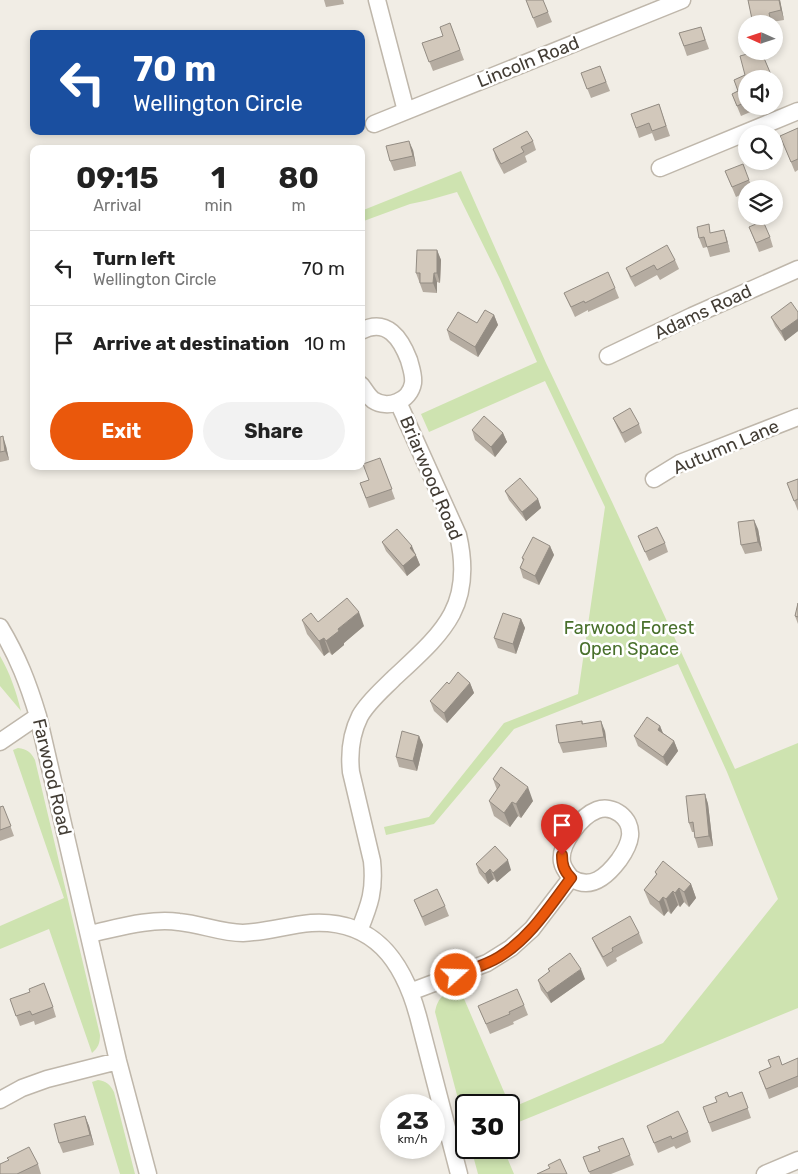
<!DOCTYPE html>
<style>
body{margin:0;font-family:Rubik,sans-serif;background:#f2f2f2;color:#222;height:100vh;display:flex;flex-direction:column;font-size:19px;white-space:nowrap}
*{box-sizing:border-box;margin:0}
p{font-size:16px;color:#767676}
.icon{flex:none;width:28px;height:28px;fill:none;stroke:currentColor;stroke-width:2;stroke-linecap:round;stroke-linejoin:round}
.map{position:relative;flex:1;overflow:hidden}
.side{position:absolute;left:30px;top:145px;width:335px;height:325px;display:flex;flex-direction:column;background:#fff;border-radius:10px;box-shadow:0 2px 8px #0003}
.side>*{flex:none}
.banner{position:absolute;left:30px;top:30px;width:335px;height:105px;border-radius:10px;box-shadow:0 2px 8px #0003;background:#1a4fa0;color:#fff;overflow:hidden}
.needle{width:32px;rotate:273deg}
.controls{position:absolute;left:738px;top:15px;display:grid;gap:10px}
.controls a{display:grid;place-items:center;width:45px;height:45px;border-radius:50%;background:#fff;box-shadow:0 2px 8px #0003;font-size:25px}
.speed{position:absolute;left:380px;top:1094px;display:flex;gap:10px;font-size:25px;font-weight:700;text-align:center}
.speed>*{display:grid;place-content:center;width:65px;height:65px;border-radius:50%;background:#fff;box-shadow:0 2px 8px #0003;line-height:1}
.speed small{font-size:12px;font-weight:400}
.speed .limit{border:2px solid #111;border-radius:8px;background:#fff;color:#111}
.pin{position:absolute;display:grid;place-items:center;width:42px;height:42px;color:#fff;margin:-51px -21px;border-radius:50% 50% 50% 0;rotate:-45deg;box-shadow:0 0 5px #0007}
.pin .icon{rotate:45deg}
.me{position:absolute;width:55px;margin:-28px;rotate:70deg;stroke-linejoin:round;filter:drop-shadow(0 0 4px #0008)}
.turn{display:flex;align-items:center;gap:18px;height:105px;padding:0 20px;font-size:22px}
.turn .icon{width:65px;height:65px;stroke-width:2.5}
.turn b{display:block;font-size:35px;line-height:42px}
.eta{display:flex;justify-content:space-evenly;align-items:center;height:85px;text-align:center}
.eta b{font-size:30px;font-weight:700;line-height:35px}
.cta{display:flex;gap:10px;margin-top:auto;padding:10px 20px}
.cta a{flex:1;height:58px;border-radius:30px;background:#ea580c;color:#fff;font-size:20px;font-weight:700;line-height:58px;text-align:center}
.cta a+a{background:#f2f2f2;color:#222}
ul{padding:0;list-style:none}
li{display:flex;align-items:center;gap:15px;height:75px;padding:0 20px;border-top:1px solid #e0e0e0}
li div{flex:1}
li b{display:block;font-size:19px}
li em{font-style:normal}
.map>svg:first-child{display:block}
</style>
<div class="map">
<svg width="798" height="1174" viewBox="0 0 798 1174">
<rect width="100%" height="100%" fill="#f1ede5"/>
<!-- green -->
<path fill="#cee3b0" d="M461,171l85,192 67,141 122,265 63,-26v265l-289,118v-21h-43v24l-31,-117c3,-16 10,-19 24,-25l52,121 152,-65 115,-144 -51,-127 -49,-108 -164,65 -80,95 -48,11 -2,-8 45,-10 75,-94 74,-29 27,-187 -60,-126 -116,51 -8,-18 116,-52 -37,-83 -43,-87 -28,8 -19,4 -49,18v-11z
M0,656c10,17 16,35 21,55l-21,-25z
M18,748c9,1 13,4 17,12l65,275c0,8 -2,13 -8,18l-43,-124 -49,20v-23l64,-28 -51,-148z
M98,1080c8,1 12,4 16,12l21,82h-15l-28,-92z
M471,1148h32l11,26h-36z"/>
<g fill="none" stroke-linecap="round" stroke-linejoin="round">
<defs>
<path id="minor" d="M377,0l29,111
M374,124l308,-124
M660,168l138,-57
M361,331c26,-14 40,8 48,29 2,8 5,15 4,23 -3,18 -25,27 -40,17 -5,-4 -8,-10 -12,-15
M608,356l84,-40 106,-47
M654,479l26,-16 118,-46
M0,627c18,30 28,56 38,89l80,345 30,113
M0,742l38,-26
M359,931c11,-27 16,-41 13,-70l-21,-89c-2,-19 0,-38 9,-56 8,-14 22,-26 33,-37 48,-45 82,-71 65,-144l-60,-133
M89,934c29,-6 60,-16 90,-12 22,2 42,11 64,11 23,-1 45,-8 68,-10 63,-4 92,38 107,93l41,158
M410,992l77,-29 24,-15 21,-19 39,-51c20,13 36,-2 48,-18 5,-7 10,-15 11,-24 2,-18 -17,-32 -33,-26 -16,6 -38,34 -35,52 1,6 5,11 9,16
M0,1100l22,-12 25,-9 71,-18
M765,1174l33,-14"/>
</defs>
<!-- minor casing -->
<use href="#minor" stroke="#bfb7ab" stroke-width="19"/>
<!-- minor -->
<use href="#minor" stroke="#fff" stroke-width="16"/>
</g>
<!-- wall -->
<path fill="#b5aca1" d="M324,0h19l1,4 -18,3z
M526,0h17l9,22 -15,6z
M748,0h32l4,20 -12,2 1,2h-20z
M450,23l14,37 -31,11 -11,-28 21,-7z
M701,27l8,22 -22,7 -8,-23z
M761,51l12,28h-27v27l16,1 -21,9 -9,-22 6,-3 -4,-11 11,-5z
M600,66l10,25 -19,7 -10,-25z
M659,104l11,32 -15,5 -3,-8 -13,5 -8,-24z
M798,128v42l-3,2 -15,-36z
M533,141l3,9 -11,6 2,6 -23,12 -8,-15 -3,-10z
M413,150l3,16 -22,5 -4,-10z
M725,171l24,9 4,9h-7v3l-10,5z
M749,227l21,10 3,10 -14,5z
M724,230l6,22 -20,5 -3,-10 -4,1 -4,-10z
M437,250l4,10 -1,23 -3,-1v11l-14,-1 -7,-19z
M675,260l4,9 -19,11 -3,-5 -22,12 -5,-9 -4,-10z
M615,288l4,10 -31,14v-2l-13,7 -11,-24z
M798,312v19l-13,10 -10,-15 -4,-9z
M494,315l4,10 -20,32 -28,-17 -3,-10 30,-7z
M613,418l26,6 3,9 -17,10 -8,-16z
M472,430l31,3 4,9 -12,15 -20,-17z
M0,437l6,9 3,14 -9,2z
M380,458l15,41 -26,9 -9,-25 9,-3z
M798,479v32l-11,-28z
M505,491l33,8 3,9 -15,13 -17,-21z
M758,529l4,22 -17,3 -4,-9z
M638,536l27,7 3,9 -19,9z
M382,542l33,11 5,12 -13,11 -21,-25z
M550,546l4,9 -15,30 -16,-7 -3,-10 3,-7 -1,-3z
M798,603v21l-3,-8z
M521,619l4,9 -9,26 -18,-6 -4,-10z
M302,620l16,2 46,4 -20,17v2l-12,10 -3,-3 -5,4 -17,-22z
M470,683l4,10 -27,30 -13,-12 -4,-10 19,-17z
M582,721l1,3 22,7 2,16 -44,6 -4,-10z
M660,726l3,7 11,8 4,10 -11,15 -29,-20 -4,-10z
M419,736l4,9 -6,26 -18,-4 -3,-10z
M493,779l40,22 -12,17 -3,-2 -8,11 -16,-11 -5,-15 8,-11z
M705,794l3,10 5,42 -15,2 -3,-10 -1,-6h-2l-3,-9z
M3,806l11,30 -14,5v-34z
M476,864l35,6 -14,12 -3,-3 -6,5 -9,-11z
M655,872l36,12 5,14 -7,9 -5,-5 -4,5 -2,-2 -7,9 -3,-3 -4,5 -14,-12 -6,-14 12,-15z
M414,900l31,6 4,10 -24,10z
M639,933l4,10 -27,15 1,3 -10,6 -11,-20 -4,-9z
M548,969l37,10 -34,24 -10,-13 -3,-10 11,-8z
M10,999l43,8 3,10 -21,8 -1,-4 -14,5z
M524,1005l4,10 -15,7 1,2 -24,10 -12,-28z
M798,1058v29l-29,12 -10,-27 23,-7z
M742,1092l9,26 -39,14 -9,-25z
M85,1116l4,10 5,19 -31,8 -4,-10z
M647,1126l41,6 3,10 -15,7 -2,-3 -16,7z
M623,1138l11,27 -23,9h-21l-7,-17 16,-6z
M38,1164l3,10h-41z"/>
<!-- shaded-wall -->
<path fill="#938c83" d="M779,0h1l4,20 -3,-10z
M409,141l4,9 3,16 -3,-10z
M724,230l3,9 3,13 -3,-10z
M437,250l4,10 -1,23 -3,-10z
M434,273l3,9v11l-4,-10z
M494,315l4,10 -20,32 -3,-10z
M798,319v12l-13,10 -4,-10z
M503,433l4,9 -12,15 -4,-10z
M3,436l3,10 3,14 -4,-9z
M538,499l3,9 -15,13 -4,-9z
M754,520l4,9 4,22 -4,-9z
M412,546l8,19 -13,11 -4,-10 7,-18z
M550,546l4,9 -15,30 -4,-9z
M359,612l5,14 -20,17v2l-12,10 -6,-14 12,-12z
M521,619l4,9 -9,26 -3,-10z
M324,638l5,14 -5,4 -5,-15z
M470,683l4,10 -27,30 -3,-10z
M601,721l4,10 2,16 -3,-10z
M660,726l4,10 -6,-6z
M419,736l4,9 -6,26 -4,-10z
M674,741l4,10 -11,15 -4,-9z
M528,787l5,14 -12,17 -5,-14z
M705,794l3,10 5,42 -4,-10z
M512,802l6,14 -8,11 -6,-14z
M508,860l3,10 -14,12 -4,-9z
M490,869l4,10 -6,5 -3,-10z
M691,884l5,14 -7,9 -5,-15z
M679,888l5,14 -4,5 -5,-14z
M673,891l5,14 -7,9 -5,-15z
M663,897l5,14 -4,5 -5,-14z
M581,969l4,10 -34,24 -4,-10z
M85,1116l4,10 5,19 -4,-10z"/>
<!-- building -->
<path fill="#d2c8bb" stroke="#938c83" d="M526,0h17l5,12 -15,6z
M748,0h31l2,10 -12,3 2,9 -7,2h-11z
M450,23l10,27 -31,12 -7,-19 21,-7 -3,-9z
M701,27l4,13 -21,6 -5,-13z
M758,51h3l11,26 -3,2h-23v23l-9,4 -5,-12 6,-3 -4,-11 11,-5 -5,-19z
M600,66l6,16 -19,7 -6,-16z
M659,104l7,22 -14,5 -3,-8 -13,5 -5,-14z
M798,128v31l-7,3 -11,-26z
M527,131l6,10 -12,6 3,5 -23,12 -8,-15z
M409,141l4,15 -23,5 -4,-15z
M743,164l6,16 -17,7 -7,-16z
M763,221l7,16 -14,6 -7,-16z
M709,224l1,9 14,-3 3,12 -20,5 -3,-10 -5,1 -2,-11z
M667,245l8,15 -18,10 -3,-5 -23,12 -5,-9z
M417,250h20v23h-3l-1,10h-13v-10h-4z
M608,272l7,16 -30,15 -1,-2 -13,6 -7,-14z
M791,302l7,10v7l-17,12 -10,-14z
M485,310l9,5 -19,32 -28,-17 11,-18 19,11z
M630,408l9,16 -17,9 -9,-15z
M484,416l19,17 -12,14 -19,-17z
M3,436l2,15 -5,1v-15z
M380,458l12,31 -26,9 -6,-15 9,-3 -6,-16z
M520,478l18,21 -16,13 -17,-21z
M798,479v20l-4,2 -7,-18z
M754,520l4,22 -17,3 -3,-23z
M657,527l8,16 -20,9 -7,-16z
M397,529l15,17 -2,2 6,7 -13,11 -21,-24z
M533,537l17,9 -15,30 -15,-8 4,-9 -2,-1z
M347,598l12,14 -21,17 1,2 -13,10 -2,-3 -5,3 -17,-21 9,-7 7,9z
M798,603v14l-3,-1z
M503,613l18,6 -8,25 -19,-6z
M458,672l12,11 -26,30 -14,-12 17,-19 2,2z
M647,717l13,9 -2,4 16,11 -11,16 -29,-21z
M582,721v3l19,-3 3,16 -45,6 -3,-18z
M402,731l17,5 -6,25 -17,-4z
M501,767l27,20 -12,17 -4,-2 -8,11 -15,-12 11,-16 -7,-6z
M705,794l4,42 -14,2 -2,-16 -4,1 -3,-27z
M3,806l8,20 -11,4v-23z
M495,846l13,14 -15,13 -3,-4 -5,5 -9,-10z
M663,861l28,23 -7,8 -5,-4 -4,5 -2,-2 -7,8 -3,-2 -4,5 -15,-12 13,-16 -2,-2z
M437,889l8,17 -23,11 -8,-17z
M630,916l9,17 -27,15 1,3 -10,6 -11,-19z
M570,953l11,16 -34,24 -9,-13 12,-9 -2,-2z
M44,983l9,24 -21,8 -2,-4 -14,5 -6,-17 20,-7 -1,-3z
M517,989l7,16 -15,7 1,2 -24,10 -8,-18z
M779,1056l3,9 16,-7v18l-32,13 -7,-17 12,-5 -3,-7z
M727,1092l2,5 13,-5 6,16 -39,15 -6,-16 14,-5 -2,-5z
M678,1111l10,21 -16,7 -1,-3 -17,7 -7,-17z
M85,1116l5,19 -31,8 -5,-19z
M623,1138l7,17 -41,17 -6,-15 17,-6 -2,-4z
M29,1147l9,17 -21,10h-17v-10l9,-4 -2,-2z
M560,1159l7,15h-30l13,-6 -2,-3z"/>
<g fill="none" stroke-linecap="round" stroke-linejoin="round">
<defs>
<path id="route" d="M456,975c15,-6 30,-10 43,-18 31,-19 51,-51 72,-79 -7,-7 -9,-13 -9,-23"/>
</defs>
<!-- route casing -->
<use href="#route" stroke="#983908" stroke-width="12"/>
<!-- route -->
<use href="#route" stroke="#ea580c" stroke-width="9"/>
</g>
<g text-anchor="middle" stroke-width="5" stroke-linejoin="round" paint-order="stroke">
<!-- street labels -->
<g font-size="18" fill="#433d35" stroke="#fff">
<text transform="translate(528 62) rotate(-22)" y="6">Lincoln Road</text>
<text transform="translate(703 312) rotate(-25)" y="6">Adams Road</text>
<text transform="translate(726 447) rotate(-23)" y="6">Autumn Lane</text>
<text transform="translate(431 478) rotate(67)" y="6">Briarwood Road</text>
<text transform="translate(52 777) rotate(77)" y="6">Farwood Road</text>
</g>
<!-- park labels -->
<g font-size="18" fill="#49702c" stroke="#fff">
<text x="629" y="634">Farwood Forest<tspan x="629" dy="21">Open Space</tspan></text>
</g>
</g>
</svg>
<div class="controls">
<a><svg class="needle" viewBox="-14 -14 28 28"><path d="M0-13l5 13h-10z" fill="#e53935"/><path d="M0 13l5-13h-10z" fill="#767676"/></svg></a>
<a><svg class="icon" aria-label="sound" viewBox="0 0 24 24"><path d="M4 9h4l5-4v14l-5-4H4zM17 9q2 3 0 6"/></svg></a>
<a><svg class="icon" aria-label="search" viewBox="0 0 24 24"><circle cx="10" cy="10" r="6"/><path d="M15 15l6 6"/></svg></a>
<a><svg class="icon" aria-label="layers" viewBox="0 0 24 24"><path d="M12 4l9 5-9 5-9-5zM3 14l9 5 9-5"/></svg></a>
</div>
<div class="speed"><div>23<small>km/h</small></div><div class="limit">30</div></div>
<div class="pin" style="left:562px;top:855px;background:#d93025"><svg class="icon" aria-label="arrive" viewBox="0 0 24 24"><path d="M6 21V4h12l-3 4 3 4H6"/></svg></div>
<svg class="me" style="left:456px;top:975px" viewBox="-20 -20 40 40"><circle r="17" fill="#ea580c" stroke="#fff" stroke-width="3"/><path d="M0-11L8 9 0 5-8 9z" fill="#fff"/></svg>
<div class="banner">
<div class="turn"><svg class="icon" aria-label="left" viewBox="0 0 24 24"><path d="M17 20v-9H6M10 6l-5 5 5 5"/></svg><div><b>70 m</b>Wellington Circle</div></div>
</div>
<section class="side">
<div class="eta">
<div><b>09:15</b><p>Arrival</p></div>
<div><b>1</b><p>min</p></div>
<div><b>80</b><p>m</p></div>
</div>
<ul>
<li><svg class="icon" aria-label="left" viewBox="0 0 24 24"><path d="M17 20v-9H6M10 6l-5 5 5 5"/></svg><div><b>Turn left</b><p>Wellington Circle</p></div><em>70 m</em></li>
<li><svg class="icon" aria-label="arrive" viewBox="0 0 24 24"><path d="M6 21V4h12l-3 4 3 4H6"/></svg><div><b>Arrive at destination</b></div><em>10 m</em></li>
</ul>
<div class="cta"><a>Exit</a><a>Share</a></div>
</section>
</div>
